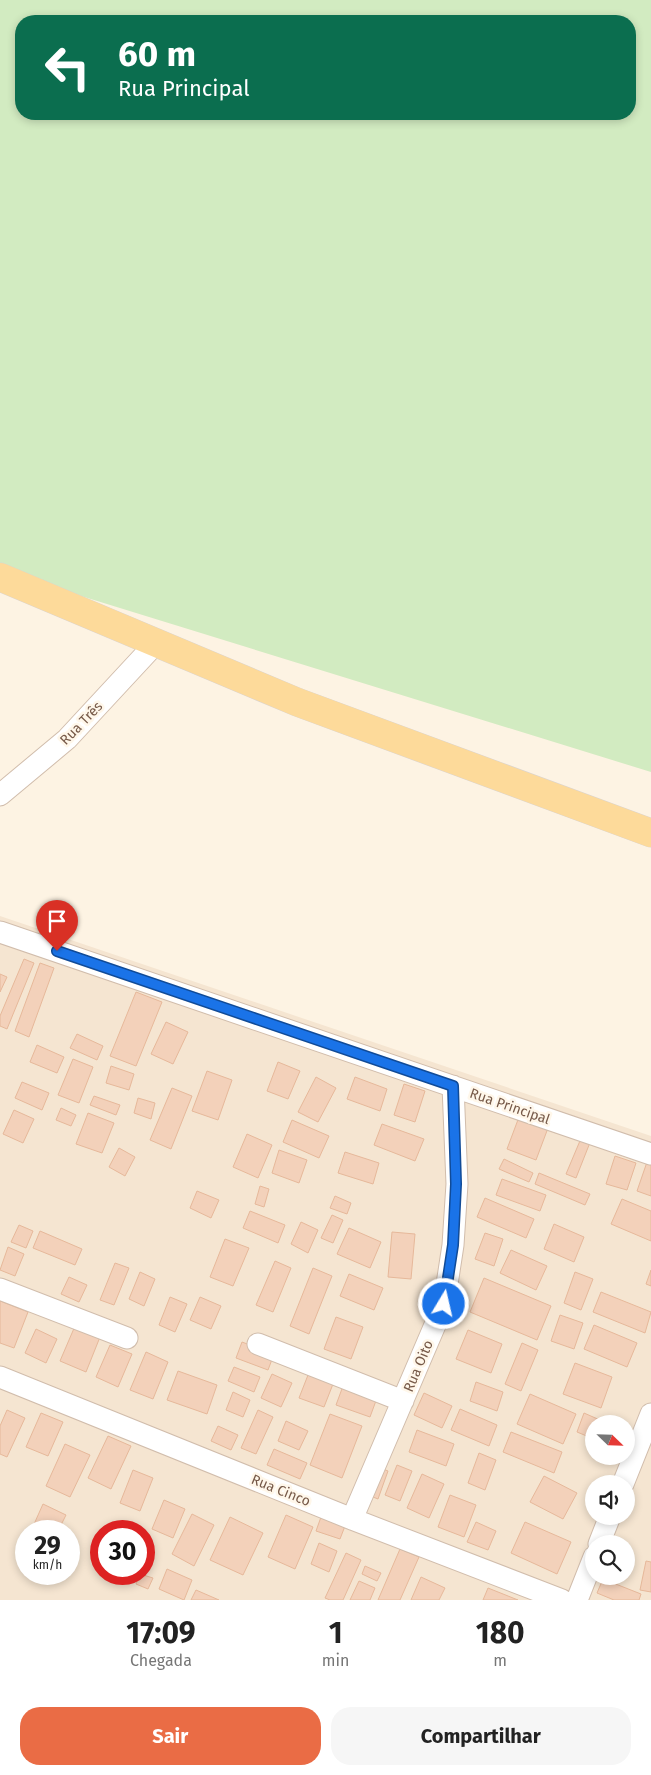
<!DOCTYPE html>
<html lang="pt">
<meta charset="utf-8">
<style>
body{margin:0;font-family:"Fira Sans",sans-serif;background:#f6f6f6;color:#222;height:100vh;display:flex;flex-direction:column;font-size:19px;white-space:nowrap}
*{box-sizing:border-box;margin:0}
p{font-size:16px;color:#767676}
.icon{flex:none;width:28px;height:28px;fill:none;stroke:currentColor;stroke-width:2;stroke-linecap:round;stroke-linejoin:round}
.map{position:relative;height:1600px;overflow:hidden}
.side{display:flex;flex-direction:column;background:#fff;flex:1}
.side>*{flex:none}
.banner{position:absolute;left:15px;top:15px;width:621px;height:105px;border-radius:20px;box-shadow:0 2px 8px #0003;background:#0b6e4f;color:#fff;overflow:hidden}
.needle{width:32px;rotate:113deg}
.controls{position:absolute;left:585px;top:1415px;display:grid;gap:10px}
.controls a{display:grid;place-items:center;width:50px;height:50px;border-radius:50%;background:#fff;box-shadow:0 2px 8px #0003;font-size:25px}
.speed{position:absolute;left:15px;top:1520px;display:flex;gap:10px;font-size:25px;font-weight:700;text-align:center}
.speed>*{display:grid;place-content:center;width:65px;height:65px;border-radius:50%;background:#fff;box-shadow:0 2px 8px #0003;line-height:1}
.speed small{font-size:12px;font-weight:400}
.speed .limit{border:8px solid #d22;background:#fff;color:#111}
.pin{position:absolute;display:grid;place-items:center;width:42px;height:42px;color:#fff;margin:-51px -21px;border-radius:50% 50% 50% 0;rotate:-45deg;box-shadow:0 0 5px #0007}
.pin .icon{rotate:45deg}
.me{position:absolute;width:55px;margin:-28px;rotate:9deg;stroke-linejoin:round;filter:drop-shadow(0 0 4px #0008)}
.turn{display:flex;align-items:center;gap:18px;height:105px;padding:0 20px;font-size:22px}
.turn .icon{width:65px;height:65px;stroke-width:2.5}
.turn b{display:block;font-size:35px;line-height:42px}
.eta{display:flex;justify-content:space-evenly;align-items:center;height:85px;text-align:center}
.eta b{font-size:30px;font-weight:700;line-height:35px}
.cta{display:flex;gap:10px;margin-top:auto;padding:10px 20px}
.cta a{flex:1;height:58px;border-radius:20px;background:#ea6c45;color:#fff;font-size:20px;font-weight:700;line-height:58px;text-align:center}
.cta a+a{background:#f6f6f6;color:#222}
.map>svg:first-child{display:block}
</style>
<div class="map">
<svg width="651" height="1600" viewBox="0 0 651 1600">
<rect width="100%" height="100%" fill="#fdf3e3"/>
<!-- residential -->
<path fill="#f5e5d1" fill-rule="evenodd" d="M0,916l651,220v464h-651zM594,1424h32v32h-32zM594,1484h32v32h-32zM26,1531h43v43h-43zM101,1531h43v43h-43zM594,1544h32v32h-32z"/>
<!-- green -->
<path fill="#d2ebc1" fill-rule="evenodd" d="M0,0h651v772l-651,-201zM21,21h609v93h-609z"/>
<!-- building -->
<path fill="#f3d1ba" stroke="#e6b89a" d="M24,959l10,4 -27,66 -7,-3v-10z
M40,963l14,5 -25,69 -14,-6z
M0,974l7,3 -7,15z
M136,992l26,10 -26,64 -26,-10z
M166,1022l22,10 -15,32 -22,-10z
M77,1034l26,12 -6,14 -27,-12z
M37,1045l27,12 -7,16 -27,-11z
M73,1059l20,8 -14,36 -21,-8z
M278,1062l22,9 -12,28 -21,-8z
M111,1066l23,8 -5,16 -23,-7z
M207,1071l25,9 -14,40 -26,-9z
M316,1077l20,11 -18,34 -20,-10z
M355,1077l32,12 -7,22 -33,-12z
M22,1082l27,11 -7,17 -27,-12z
M404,1084l21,7 -10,31 -21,-7z
M172,1088l20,8 -21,53 -21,-9z
M94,1096l26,9 -4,10 -26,-10z
M138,1098l17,5 -4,16 -17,-6z
M61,1108l15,7 -5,11 -15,-6z
M14,1110l20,9 -11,24 -20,-9z
M88,1113l26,10 -12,30 -26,-9z
M519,1117l29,11 -12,32 -29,-11z
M292,1120l37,16 -10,22 -36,-16z
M382,1124l42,15 -9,22 -41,-16z
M247,1134l25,11 -14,33 -25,-11z
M582,1136l9,4 -15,38 -10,-4z
M119,1148l16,9 -10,19 -16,-9z
M279,1150l28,10 -8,23 -27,-10z
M345,1152l34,11 -6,21 -35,-11z
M615,1156l21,7 -9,27 -21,-6z
M504,1159l29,14 -4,9 -30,-13z
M647,1162l4,1v33l-14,-5z
M539,1173l51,21 -5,11 -50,-21z
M502,1179l44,16 -6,16 -44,-16z
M260,1186l9,3 -5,18 -9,-3z
M197,1191l22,9 -8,18 -21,-10z
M335,1196l16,7 -4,11 -17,-6z
M485,1198l49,21 -8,19 -49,-21z
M622,1199l29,12v30l-40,-17z
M250,1211l35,14 -7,18 -35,-15z
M332,1215l11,5 -10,23 -12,-5z
M301,1222l17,8 -10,23 -17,-9z
M554,1224l30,13 -10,25 -30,-13z
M19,1225l14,6 -7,17 -15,-6z
M349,1228l32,14 -11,26 -33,-14z
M40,1231l42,18 -7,16 -42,-17z
M392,1232l23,2 -4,45 -23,-2z
M485,1233l18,6 -9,27 -19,-7z
M225,1239l24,9 -16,38 -23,-9z
M8,1247l16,7 -9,22 -15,-6z
M511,1250l36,16 -11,24 -36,-17z
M275,1261l16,7 -18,44 -17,-7z
M115,1263l14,5 -15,37 -14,-5z
M313,1268l19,8 -23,58 -19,-8z
M651,1270v16l-5,-2z
M140,1272l15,7 -11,27 -15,-7z
M575,1272l18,7 -12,31 -17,-7z
M349,1274l34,14 -9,22 -34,-14z
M69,1277l18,8 -8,17 -18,-8z
M484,1278l67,28 -14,34 -67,-28z
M601,1292l50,20 -6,21 -52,-21z
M170,1297l17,7 -12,28 -16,-7z
M200,1297l21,9 -10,23 -21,-9z
M0,1301l28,11 -14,36 -14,-5z
M560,1315l23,8 -9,26 -23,-8z
M336,1317l27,10 -12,32 -27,-10z
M594,1325l43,18 -10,24 -43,-18z
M75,1326l25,11 -14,35 -26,-11z
M36,1329l21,10 -11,24 -21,-10z
M468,1330l34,14 -11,29 -35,-14z
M242,1342l32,12 -6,16 -32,-12z
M522,1343l16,7 -17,41 -16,-7z
M110,1345l22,9 -14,33 -22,-10z
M146,1352l22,10 -15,37 -23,-9z
M575,1363l37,14 -11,31 -38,-14z
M234,1367l26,10 -6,15 -26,-11z
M178,1371l39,14 -10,29 -40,-14z
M272,1374l20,9 -11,24 -20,-9z
M308,1375l25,9 -9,23 -25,-9z
M476,1382l27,10 -6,19 -27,-10z
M343,1386l34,12 -7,19 -34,-12z
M233,1392l17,8 -7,17 -17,-7z
M424,1393l28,13 -10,22 -28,-13z
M530,1394l46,20 -13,30 -46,-20z
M460,1409l37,16 -8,21 -38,-16z
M7,1410l18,8 -18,39 -7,-3v-28z
M258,1410l15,7 -17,37 -15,-6z
M41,1413l22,9 -15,34 -22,-9z
M584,1413l25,11h-15v15l-17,-7z
M330,1414l32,12 -20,52 -32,-13z
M286,1421l22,10 -9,19 -21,-9z
M218,1426l20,9 -7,15 -20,-9z
M417,1430l37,14 -8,22 -37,-14z
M511,1432l51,20 -8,21 -51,-21z
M108,1436l23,10 -20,43 -23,-11z
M65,1444l25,11 -20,42 -24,-11z
M274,1449l33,14 -7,16 -33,-14z
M479,1453l17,7 -11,30 -17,-7z
M397,1465l15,6 -12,30 -15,-6z
M378,1467l10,4 -10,28 -10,-4z
M133,1470l20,8 -13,33 -20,-8z
M422,1474l22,10 -15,34 -22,-10z
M544,1476l33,17 -14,26 -33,-17z
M450,1495l26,10 -12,32 -26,-10z
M164,1500l21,9 -12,29 -21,-9z
M43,1504l23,11 -8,16h-27z
M192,1514l22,11 -20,41 -22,-12z
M286,1515l27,12 -18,42 -27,-12z
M230,1517l33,16 -20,42 -33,-15z
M321,1517l24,9 -5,13 -24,-8z
M476,1522l20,9 -8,19 -21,-8z
M525,1522l46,20 -14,32 -46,-21z
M319,1543l18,8 -8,21 -18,-8z
M400,1549l19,8 -19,43h-22z
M346,1553l15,7 -18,40h-13l-5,-2z
M646,1561l5,1v30l-11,-2z
M365,1566l16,7 -4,8 -15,-7z
M167,1569l25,11 -8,20 -25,-11z
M140,1574l13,4 -5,11 -12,-5z
M421,1577l24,11 -6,12h-28z
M603,1579l38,15 -2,6h-25l-17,-7z
M359,1581l16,7 -5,12h-20z
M488,1588l30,12h-35z
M196,1590l23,10h-28z"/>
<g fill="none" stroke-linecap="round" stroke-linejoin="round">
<defs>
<path id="street" d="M0,795l67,-56 89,-96
M0,932l651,222
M0,1289l127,49
M258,1344l145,57
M0,1377l352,142 210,81
M623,1484l28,-70
M352,1519l92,-215 9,-59 4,-61 -4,-98
M599,1544l11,-28
M577,1600l17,-43"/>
<path id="primary" d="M0,577l297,125 354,131"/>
</defs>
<!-- street casing -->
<use href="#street" stroke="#d1bdac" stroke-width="23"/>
<!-- primary casing -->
<use href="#primary" stroke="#dbd4cf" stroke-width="29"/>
<!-- street -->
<use href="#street" stroke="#fff" stroke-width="21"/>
<!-- primary -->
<use href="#primary" stroke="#fdda9a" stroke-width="28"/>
</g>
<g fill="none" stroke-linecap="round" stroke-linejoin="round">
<defs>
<path id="route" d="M57,951l396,135 3,98 -3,61 -9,59"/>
</defs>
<!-- route casing -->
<use href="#route" stroke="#114b97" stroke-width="12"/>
<!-- route -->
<use href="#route" stroke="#1a73e8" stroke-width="9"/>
</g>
<g text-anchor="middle" stroke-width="5" stroke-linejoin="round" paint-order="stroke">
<!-- street labels -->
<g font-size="14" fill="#765948" stroke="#fff7ea">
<text transform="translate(81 723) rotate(-46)" y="5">Rua Três</text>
<text transform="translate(510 1106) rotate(19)" y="5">Rua Principal</text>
<text transform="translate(418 1366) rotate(-67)" y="5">Rua Oito</text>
<text transform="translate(281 1490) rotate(22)" y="5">Rua Cinco</text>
</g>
</g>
</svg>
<div class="controls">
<a><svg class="needle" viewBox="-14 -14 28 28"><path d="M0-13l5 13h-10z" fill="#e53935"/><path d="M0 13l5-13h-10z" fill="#767676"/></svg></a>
<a><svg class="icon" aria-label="sound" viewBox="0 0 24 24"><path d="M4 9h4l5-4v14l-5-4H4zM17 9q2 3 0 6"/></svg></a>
<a><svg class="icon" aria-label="search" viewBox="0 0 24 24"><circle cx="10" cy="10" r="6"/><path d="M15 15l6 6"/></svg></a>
</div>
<div class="speed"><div>29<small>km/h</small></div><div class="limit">30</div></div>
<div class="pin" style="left:57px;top:951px;background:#d93025"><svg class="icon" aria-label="arrive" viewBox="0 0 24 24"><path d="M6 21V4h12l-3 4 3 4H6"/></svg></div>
<svg class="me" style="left:444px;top:1304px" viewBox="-20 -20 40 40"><circle r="17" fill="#1a73e8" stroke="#fff" stroke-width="3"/><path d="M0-11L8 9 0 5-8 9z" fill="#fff"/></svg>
<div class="banner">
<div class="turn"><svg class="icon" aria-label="left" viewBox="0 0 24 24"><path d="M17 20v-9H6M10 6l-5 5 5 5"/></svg><div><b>60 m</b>Rua Principal</div></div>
</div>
</div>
<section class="side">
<div class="eta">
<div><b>17:09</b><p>Chegada</p></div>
<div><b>1</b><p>min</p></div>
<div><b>180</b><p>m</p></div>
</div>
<div class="cta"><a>Sair</a><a>Compartilhar</a></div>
</section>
